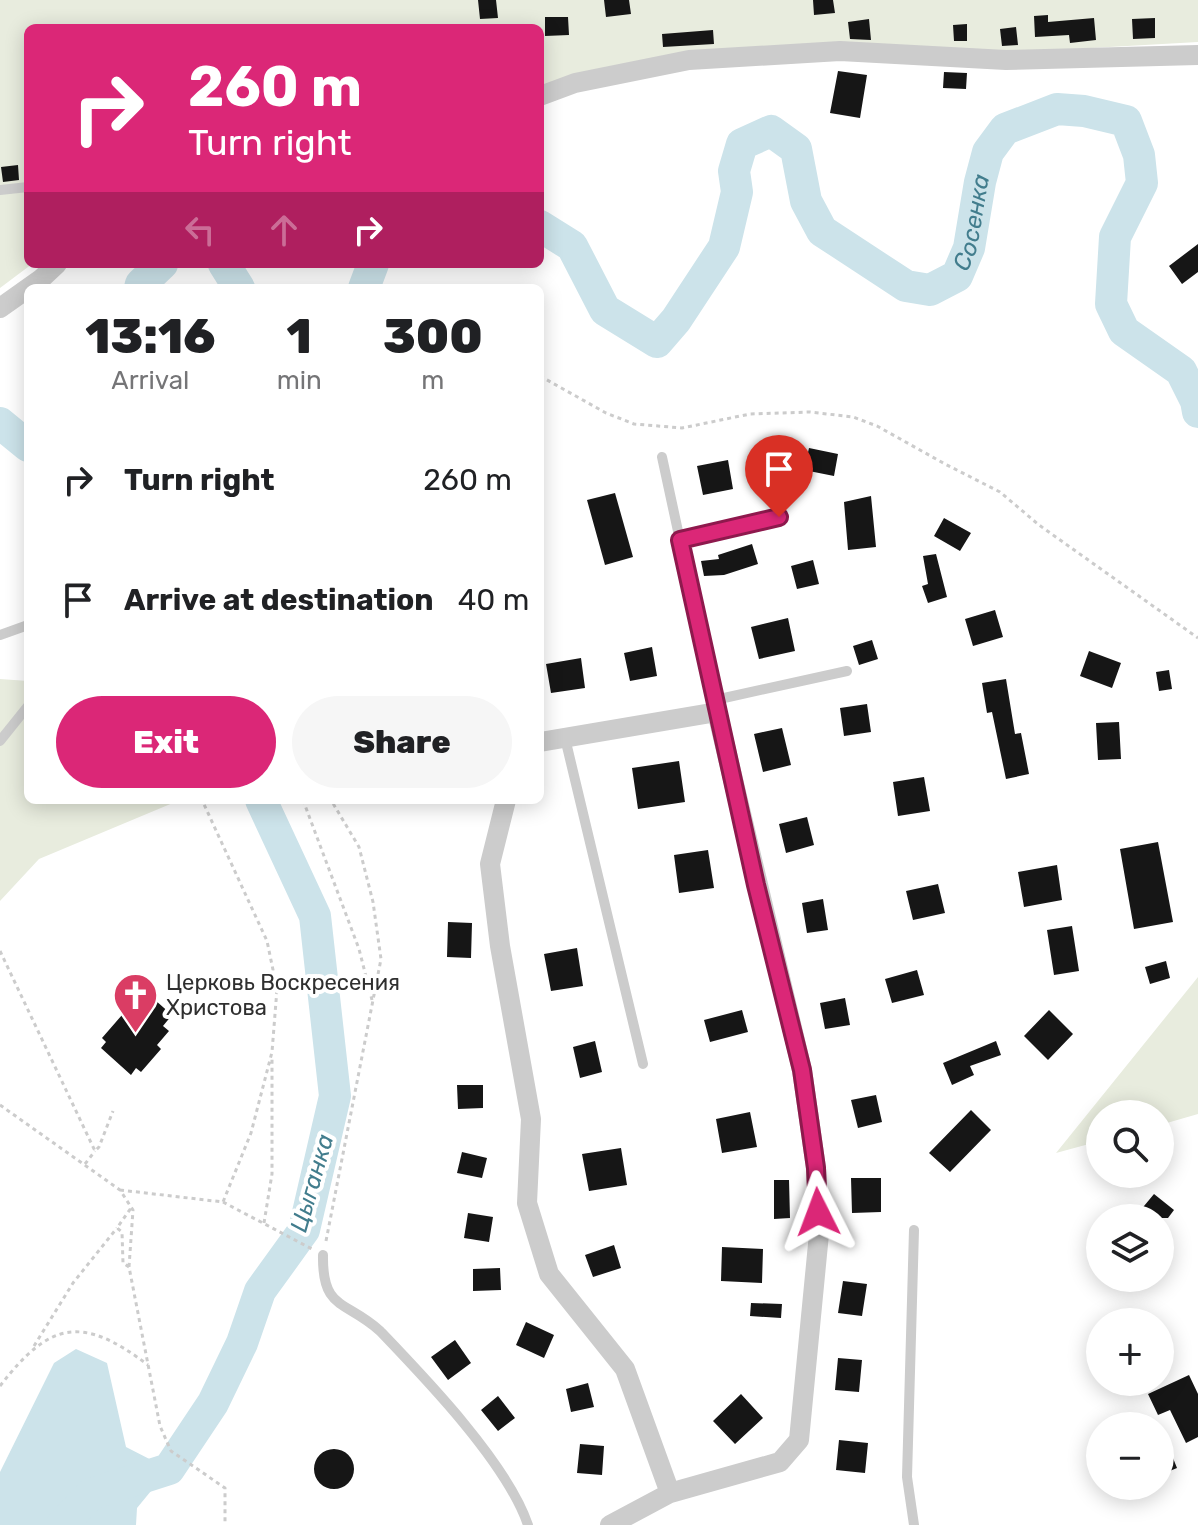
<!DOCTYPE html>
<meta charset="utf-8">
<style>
body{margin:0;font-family:Rubik,sans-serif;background:#f6f6f6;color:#202124;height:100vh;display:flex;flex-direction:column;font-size:30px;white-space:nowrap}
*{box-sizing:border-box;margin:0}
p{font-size:26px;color:#757577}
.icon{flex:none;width:44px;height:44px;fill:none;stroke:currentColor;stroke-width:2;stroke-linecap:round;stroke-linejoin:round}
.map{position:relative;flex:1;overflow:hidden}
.panel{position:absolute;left:24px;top:284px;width:520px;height:520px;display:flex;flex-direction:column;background:#fff;border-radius:12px;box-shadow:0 4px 20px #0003}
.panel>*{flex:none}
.hud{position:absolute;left:24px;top:24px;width:520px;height:244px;border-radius:12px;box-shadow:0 4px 20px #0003;background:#db2777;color:#fff;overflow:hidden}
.controls{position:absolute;left:1086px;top:1100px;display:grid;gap:16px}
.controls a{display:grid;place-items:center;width:88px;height:88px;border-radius:50%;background:#fff;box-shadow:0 4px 20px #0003;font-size:40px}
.pin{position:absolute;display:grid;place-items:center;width:68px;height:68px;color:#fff;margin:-82px -34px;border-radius:50% 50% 50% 0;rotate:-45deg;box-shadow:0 0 8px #0007}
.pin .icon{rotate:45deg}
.me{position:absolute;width:88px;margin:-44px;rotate:357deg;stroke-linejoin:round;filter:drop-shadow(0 0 6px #0008)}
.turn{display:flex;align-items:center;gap:28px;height:168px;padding:0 32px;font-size:36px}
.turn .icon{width:104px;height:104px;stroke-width:2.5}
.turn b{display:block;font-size:56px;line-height:68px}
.lanes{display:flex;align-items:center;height:76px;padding:0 32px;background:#0003;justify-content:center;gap:40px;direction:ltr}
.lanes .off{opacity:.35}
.eta{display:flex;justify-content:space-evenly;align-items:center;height:136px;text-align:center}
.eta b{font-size:48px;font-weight:800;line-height:56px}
.button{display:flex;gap:16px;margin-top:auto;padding:16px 32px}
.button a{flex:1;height:92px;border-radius:48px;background:#db2777;color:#fff;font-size:32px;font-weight:800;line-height:92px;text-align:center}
.button a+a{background:#f6f6f6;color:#202124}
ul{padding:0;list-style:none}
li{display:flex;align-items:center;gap:24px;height:120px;padding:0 32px}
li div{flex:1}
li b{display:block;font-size:30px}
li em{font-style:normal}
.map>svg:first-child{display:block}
</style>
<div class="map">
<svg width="1198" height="1525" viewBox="0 0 1198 1525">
<rect width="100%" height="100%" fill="#fff"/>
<!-- green -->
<path fill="#e8ecde" d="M0,0h1198v42l-196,11 -159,-7 -303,45v-63h-512v236h4l-32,24z
M0,679l28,2v119h152l-141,59 -39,42z
M1198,977v137l-38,11v-11h-60v27l-44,12z"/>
<!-- water -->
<path fill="#cce3ea" d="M76,1349l31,14 19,84 43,22 -32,39 -1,17h-136v-53l54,-109z"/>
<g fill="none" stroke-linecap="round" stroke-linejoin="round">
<!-- river -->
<g stroke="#cce3ea" stroke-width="32">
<path id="s1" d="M540,226l32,20 33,64 52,32 19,-22 48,-73 13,-55 -3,-21 8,-27 29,-13 25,18 10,52 16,30 84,55 24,4 27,-14 12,-28 11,-66 8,-30 17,-23 52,-20 27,2 42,10 13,34 3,28 -27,54 -4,67 13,27 57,40 15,30 2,11"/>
<path d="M224,264l15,24"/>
<path d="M140,288l1,-4 21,-20"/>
<path d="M364,288l9,-24"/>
<path d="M0,423l28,23"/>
<path d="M62,1525l29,-31 78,-25 44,-66 29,-60 18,-52 44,-61 31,-134 -20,-180 -54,-116"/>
</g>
</g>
<!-- building -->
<path fill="#161616" d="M478,0h18l2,18 -18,1z
M604,0h25l2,14 -25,3z
M813,0h20l2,13 -21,2z
M1048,15v7l46,-4 2,22 -26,3 -1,-8 -34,2 -1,-21z
M545,17h23l1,18 -24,1z
M1155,18v20l-22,1 -1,-20z
M869,19l2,21 -21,-1 -2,-17z
M967,24v17h-13l-1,-16z
M1016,27l2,18 -16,1 -2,-17z
M713,30l1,14 -51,3 -1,-13z
M838,71l29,4 -7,43 -30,-5z
M944,72l23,1 -1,16 -23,-1z
M18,165l1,15 -16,2 -2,-15z
M1198,244v28l-16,12 -13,-18z
M809,448l29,6 -4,22 -30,-6z
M728,460l5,29 -30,6 -6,-29z
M615,493l18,64 -28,8 -18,-65z
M871,496l5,51 -28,3 -4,-48z
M944,518l27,15 -11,18 -26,-15z
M752,544l6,20 -34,11 -20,1 -3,-15 18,-2 -1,-4z
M936,554l11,43 -19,6 -6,-17 6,-2 -5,-28z
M813,560l6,24 -22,5 -6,-23z
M995,610l8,27 -30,9 -8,-27z
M788,618l7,33 -36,8 -8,-32z
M872,640l6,19 -19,6 -6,-19z
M652,647l5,29 -27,5 -6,-28z
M1089,651l32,12 -9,25 -32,-12z
M581,658l4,30 -34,5 -5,-29z
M1169,670l3,19 -13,2 -3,-19z
M1006,679l9,55 6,-1 8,41 -23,5 -14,-67 -5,1 -5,-30z
M867,704l4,28 -27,4 -4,-28z
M1119,722l2,37 -23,1 -2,-37z
M782,728l9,37 -28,7 -9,-38z
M679,761l6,41 -47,7 -6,-41z
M924,777l6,34 -32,5 -5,-34z
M807,817l7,28 -28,8 -7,-29z
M1158,842l15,80 -39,7 -14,-80z
M708,850l6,38 -35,5 -5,-38z
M1057,865l5,35 -38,7 -6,-35z
M938,884l7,29 -32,7 -7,-29z
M823,899l5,31 -21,3 -5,-30z
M448,922l24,1 -1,35 -24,-1z
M1072,926l7,45 -25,4 -7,-45z
M577,948l6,38 -32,5 -7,-37z
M1166,961l4,17 -20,6 -5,-17z
M917,970l7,25 -32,8 -7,-24z
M845,998l5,27 -25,4 -5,-26z
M155,1000l17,15 -9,11 6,5 -12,14 4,4 -20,23 -5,-4 -5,7 -30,-27 5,-6 -4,-4 20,-23 5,4 12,-14 6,6z
M742,1010l6,22 -38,10 -6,-22z
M1049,1010l24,24 -25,26 -24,-24z
M595,1041l7,31 -22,6 -7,-31z
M996,1041l5,14 -31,11 4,9 -22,10 -9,-22z
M457,1085h26v23l-25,1z
M876,1095l6,27 -24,6 -7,-28z
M971,1110l20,20 -41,42 -21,-19z
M750,1112l7,35 -35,6 -6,-34z
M621,1148l6,37 -38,6 -7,-37z
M462,1152l25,6 -5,20 -25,-5z
M851,1178h30v34l-29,1z
M774,1180h15l1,38 -16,1z
M1154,1194l20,16 -6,8h-34z
M468,1213l25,4 -4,25 -25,-4z
M614,1245l7,23 -28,9 -8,-22z
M722,1247l41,2 -1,34 -41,-2z
M500,1268l1,22 -28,1v-22z
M843,1281l24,3 -5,32 -24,-3z
M751,1303l31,1 -1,14 -31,-2z
M526,1322l28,13 -10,23 -28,-13z
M455,1340l16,23 -23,17 -17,-23z
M838,1358l24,2 -3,32 -24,-2z
M1189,1375l9,19v43l-12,6 -16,-33 -12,5 -10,-21z
M588,1383l6,24 -23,5 -5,-23z
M741,1394l22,24 -28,26 -22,-23z
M498,1396l17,22 -17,13 -17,-21z
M839,1440l29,3 -3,30 -29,-3z
M580,1444l24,2 -2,29 -25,-2z
M314 1469a20 20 0 1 1 40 0a20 20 0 1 1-40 0Z
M1171,1453l6,15 -17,7v-17z"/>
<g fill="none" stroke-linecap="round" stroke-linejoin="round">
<!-- path -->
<path stroke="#ccc" stroke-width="3" stroke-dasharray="4 4" stroke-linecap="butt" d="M540,376l66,37 28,11 48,4 68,-14 60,-2 43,5 24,9 68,38 55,28 39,33 159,113
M303,800l56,149 13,51
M0,951l95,200 4,-4 14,-36
M0,1105l120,85 13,20 -4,57 31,159 11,25 54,37v37
M85,1164l10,-13
M120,1190l103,12 28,-69 21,-81 5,-63 -10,-48 -65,-141
M223,1202l89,47
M264,1223l8,-49v-115
M326,1241l55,-282 -8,-57 -14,-55 -28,-47
M129,1267l-6,-4 -1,-31 -5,-4 14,-20
M34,1346l39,-63 44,-55
M0,1386c50,-65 82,-71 148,-21"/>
<!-- service -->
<path stroke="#ccc" stroke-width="10" d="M0,190l28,-3
M662,457l55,255
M680,540l99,-23
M0,635l28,-10
M715,700l132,-29
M565,738l78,326
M0,741l28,-35
M914,1230l-7,247 7,48
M323,1255c-1,56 23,45 57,76 46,48 127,132 148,194"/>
<!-- minor -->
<path stroke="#ccc" stroke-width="20" d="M540,96l35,-13 114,-23 151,-9 166,9 192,-5
M0,308l41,-29 16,-15
M540,742l177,-30 85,358 14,98 3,66 -20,206 -19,22 -110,31 -60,32
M506,800l-16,64 10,82 31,173 -4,84 22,71 76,95 45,124"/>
</g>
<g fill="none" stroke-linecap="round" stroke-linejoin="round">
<defs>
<path id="route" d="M779,517l-99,23 76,345 46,185 14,98 2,44"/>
</defs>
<!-- route casing -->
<use href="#route" stroke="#8e194d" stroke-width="20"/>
<!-- route -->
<use href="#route" stroke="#db2777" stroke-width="14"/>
</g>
<!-- icons -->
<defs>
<symbol id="church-pin" viewBox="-11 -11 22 30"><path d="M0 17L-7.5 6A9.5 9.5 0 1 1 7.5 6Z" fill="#da3d64" stroke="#fff"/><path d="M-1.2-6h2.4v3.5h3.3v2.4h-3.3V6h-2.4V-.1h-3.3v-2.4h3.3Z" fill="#fff"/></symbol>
</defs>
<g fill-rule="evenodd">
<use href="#church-pin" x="110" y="970" width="51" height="69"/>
</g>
<g text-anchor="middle" stroke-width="8" stroke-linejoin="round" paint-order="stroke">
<!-- poi labels -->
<g font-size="22" fill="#2f2f2f" stroke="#fff" text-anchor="start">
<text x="166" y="990">Церковь Воскресения<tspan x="166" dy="25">Христова</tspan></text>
</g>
<!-- water labels -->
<g font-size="24" font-style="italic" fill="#427d8d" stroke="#fff">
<text dy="8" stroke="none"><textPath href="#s1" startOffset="754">Сосенка</textPath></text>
<text transform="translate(312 1183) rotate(-74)" y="8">Цыганка</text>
</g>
</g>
</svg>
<div class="controls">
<a><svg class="icon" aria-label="search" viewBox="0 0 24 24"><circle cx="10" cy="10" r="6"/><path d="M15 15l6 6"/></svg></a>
<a><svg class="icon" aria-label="layers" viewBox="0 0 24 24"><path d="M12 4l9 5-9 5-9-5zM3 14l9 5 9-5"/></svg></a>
<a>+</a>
<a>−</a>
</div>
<div class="pin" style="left:779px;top:517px;background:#d93025"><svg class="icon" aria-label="arrive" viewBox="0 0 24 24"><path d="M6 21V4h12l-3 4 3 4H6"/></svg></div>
<svg class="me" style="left:818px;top:1212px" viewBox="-20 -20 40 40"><path d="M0-17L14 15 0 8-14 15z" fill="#db2777" stroke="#fff" stroke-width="4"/></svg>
<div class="hud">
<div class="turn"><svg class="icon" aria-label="right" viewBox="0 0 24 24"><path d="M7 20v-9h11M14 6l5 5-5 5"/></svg><div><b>260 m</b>Turn right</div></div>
<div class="lanes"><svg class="icon off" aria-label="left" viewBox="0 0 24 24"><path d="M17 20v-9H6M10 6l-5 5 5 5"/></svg><svg class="icon off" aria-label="ahead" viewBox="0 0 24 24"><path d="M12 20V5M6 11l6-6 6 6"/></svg><svg class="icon" aria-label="right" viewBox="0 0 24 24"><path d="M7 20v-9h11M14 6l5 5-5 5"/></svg></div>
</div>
<section class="panel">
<div class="eta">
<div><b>13:16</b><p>Arrival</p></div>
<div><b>1</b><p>min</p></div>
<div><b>300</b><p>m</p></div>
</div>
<ul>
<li><svg class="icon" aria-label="right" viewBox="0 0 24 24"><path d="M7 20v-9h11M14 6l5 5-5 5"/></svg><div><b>Turn right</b></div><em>260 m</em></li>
<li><svg class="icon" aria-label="arrive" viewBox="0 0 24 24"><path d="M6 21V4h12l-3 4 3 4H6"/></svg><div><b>Arrive at destination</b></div><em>40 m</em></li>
</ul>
<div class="button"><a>Exit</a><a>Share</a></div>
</section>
</div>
